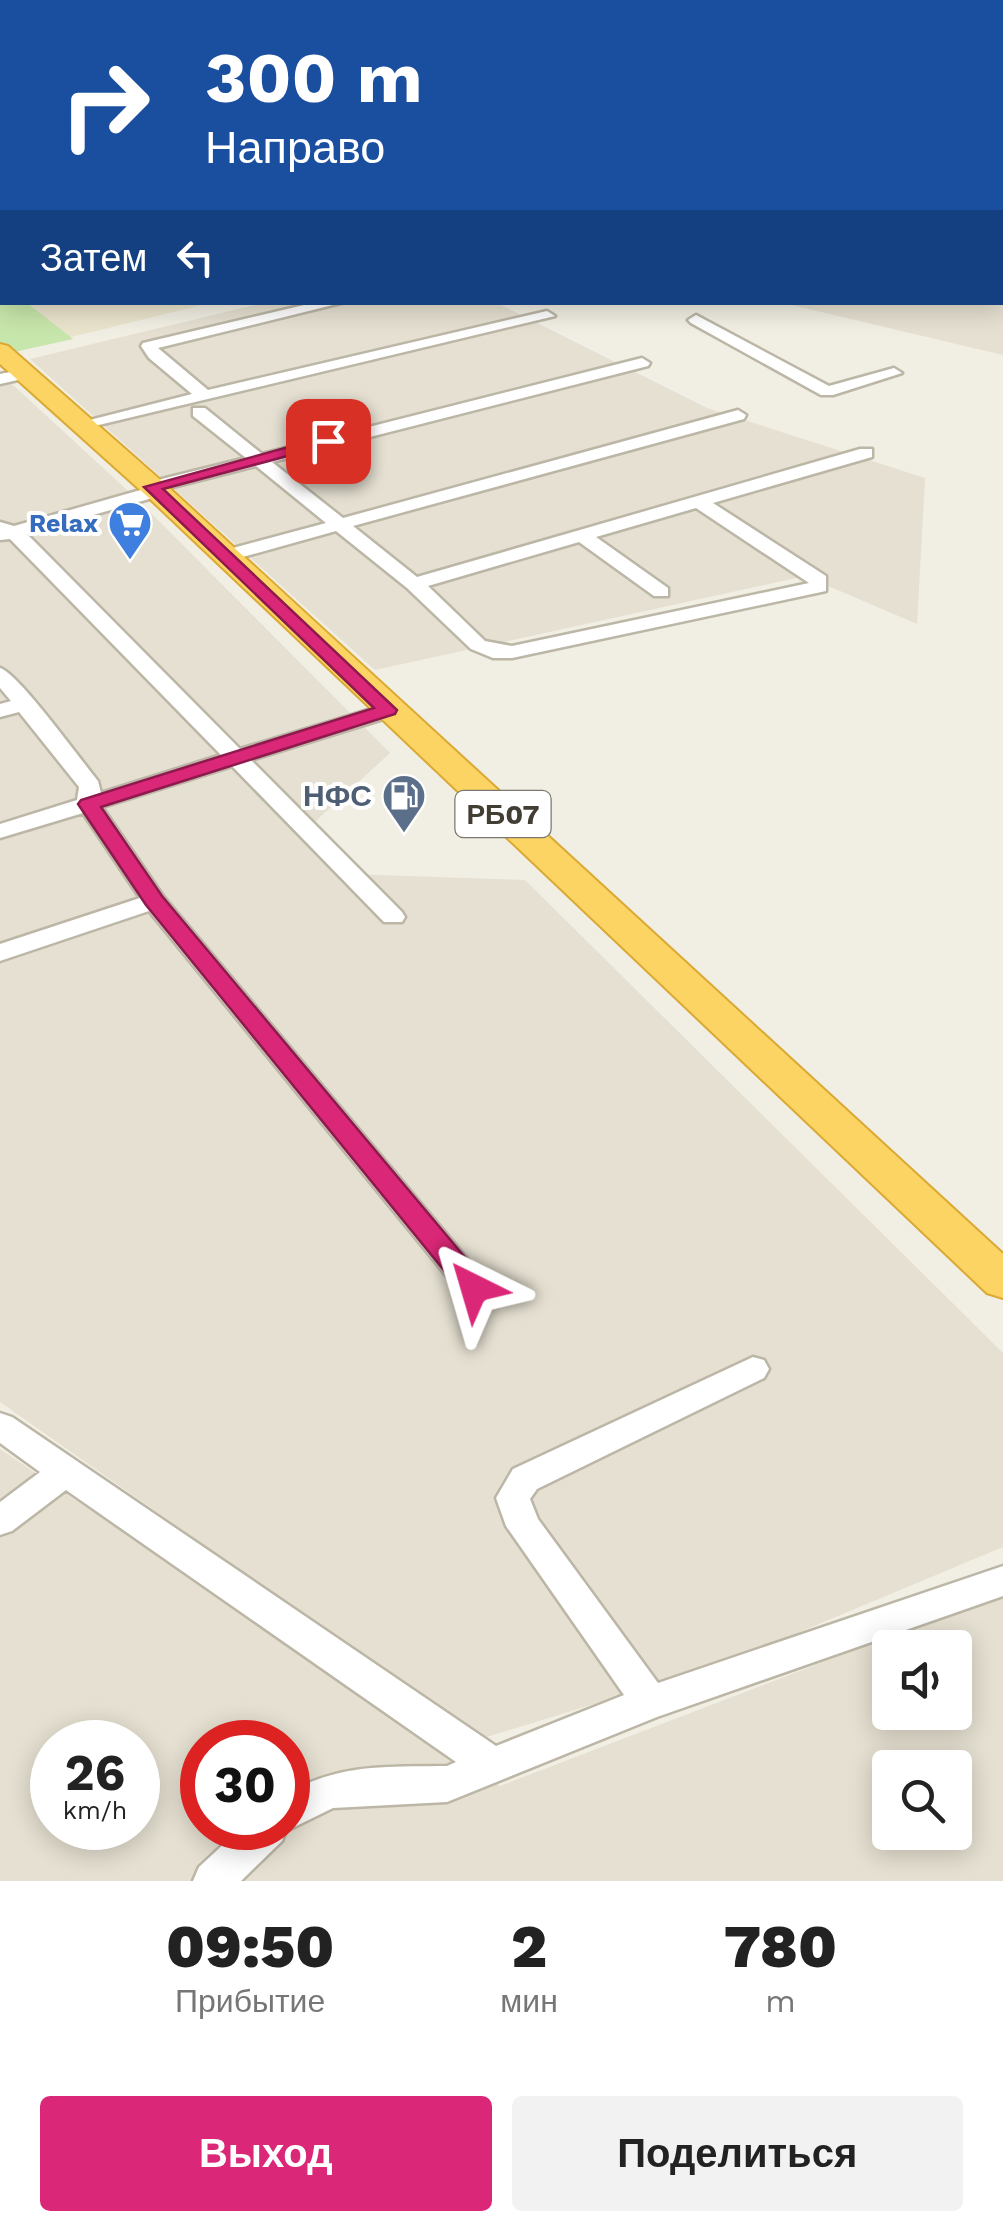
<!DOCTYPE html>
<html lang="ru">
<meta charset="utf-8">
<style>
body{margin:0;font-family:"Work Sans",sans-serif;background:#f2f2f2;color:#222;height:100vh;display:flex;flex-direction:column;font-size:38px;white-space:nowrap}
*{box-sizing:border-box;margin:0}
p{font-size:32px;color:#767676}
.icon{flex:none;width:55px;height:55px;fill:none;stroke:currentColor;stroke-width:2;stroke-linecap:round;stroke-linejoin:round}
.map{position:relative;height:1881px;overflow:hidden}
.side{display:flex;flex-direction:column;background:#fff;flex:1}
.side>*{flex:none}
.banner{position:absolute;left:0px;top:0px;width:1005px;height:305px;box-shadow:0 5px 25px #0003;background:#1a4fa0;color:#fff;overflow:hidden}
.fabs{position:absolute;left:872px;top:1630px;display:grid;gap:20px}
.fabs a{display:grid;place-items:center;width:100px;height:100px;border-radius:10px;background:#fff;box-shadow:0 5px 25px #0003;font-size:50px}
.speed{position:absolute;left:30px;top:1720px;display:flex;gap:20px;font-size:50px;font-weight:700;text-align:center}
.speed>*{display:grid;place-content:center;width:130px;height:130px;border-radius:50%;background:#fff;box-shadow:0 5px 25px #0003;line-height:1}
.speed small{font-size:25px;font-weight:400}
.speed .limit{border:15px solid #d22;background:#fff;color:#111}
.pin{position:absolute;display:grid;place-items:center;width:85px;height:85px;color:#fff;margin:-42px;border-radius:20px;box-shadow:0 5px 15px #0006}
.me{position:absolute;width:110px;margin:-55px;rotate:320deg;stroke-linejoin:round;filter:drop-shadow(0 0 8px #0008)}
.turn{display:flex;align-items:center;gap:35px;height:210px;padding:0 40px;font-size:45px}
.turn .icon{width:130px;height:130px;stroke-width:2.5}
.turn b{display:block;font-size:70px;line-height:85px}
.then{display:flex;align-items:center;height:95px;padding:0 40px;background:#0003;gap:20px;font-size:38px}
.eta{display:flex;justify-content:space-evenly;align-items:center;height:170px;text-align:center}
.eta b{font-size:60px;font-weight:800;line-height:70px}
.primary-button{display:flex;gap:20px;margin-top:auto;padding:20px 40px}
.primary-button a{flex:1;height:115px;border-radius:10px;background:#db2777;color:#fff;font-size:40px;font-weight:800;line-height:115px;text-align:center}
.primary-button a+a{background:#f2f2f2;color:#222}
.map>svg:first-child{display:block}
</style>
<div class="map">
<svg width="1003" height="1881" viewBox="0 0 1003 1881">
<rect width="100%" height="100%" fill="#f1eee3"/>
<!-- residential -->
<path fill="#e5e0d1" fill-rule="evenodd" d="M0,0h386l11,2h-395v9z
M1003,155v200l-220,-52 219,-1z
M263,303h234l210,105 218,70 -8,146 -112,-48 -430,94 -345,-311z
M0,373l139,128 251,252 -85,78 40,43 180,6 478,473v194l-282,118 -241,74 -480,-337z
M0,1449l500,337 503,-193v288h-1003zM890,1648h65v64h-65zM52,1742h86v86h-86zM202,1742h86v86h-86zM890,1768h65v64h-65z"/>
<!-- education -->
<path fill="#eae4cd" d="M9,303h201l-155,38z"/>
<!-- green -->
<path fill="#c7e6ab" d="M0,282l2,20 25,1 46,36 -68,15 -5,-5z"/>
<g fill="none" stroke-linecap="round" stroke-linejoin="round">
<defs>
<path id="minor" d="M332,0h22l1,2h-20z
M1002,11h1v6h-1z
M2,142v8l-2,1v-8z
M1002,165h1v8h-1z
M1002,196h1v8h-1z
M317,302h28l-187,46 50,42 339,-79 8,5 -473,113 -8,-5 118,-30 -43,-36 -8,-12 2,-3z
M696,315l133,71 65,-18 8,5 -69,22h-12l-130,-72 -3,-3z
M642,358l8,5 -2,3 -376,96 71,56 395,-108 8,5 -2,4 -391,107 64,51 443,-128h12v8l-159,46 113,73v15l-314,67h-19l-22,-9 -64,-61 -71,-57 -111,31 -7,-2v-8l108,-29 -70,-57 -91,23 -2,6 -136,39 213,215 148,-45 11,6 -3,5 -145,45 151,152 3,5 -3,5h-18l-152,-156 -130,41 61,89 322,384 4,8 -4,8 -11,3 -11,-3 -314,-385 -149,50v-17l140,-46 -57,-85 -83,25v-14l77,-24 2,-13 -60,-75 -19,5v-13l11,-3 -11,-13v-20c18,5 80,91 98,113l3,12 120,-38 -211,-216 -10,1v-18l14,4 130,-37 2,-6 100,-25 -53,-42v-8h12l57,46zM696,508l113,75 -297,63 -27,-5 -57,-55 151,-44 75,54h14v-8l-72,-51z
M25,369l8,5 -2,3 -31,7v-10z
M753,1357l11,3 5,9 -5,9 -227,111 -7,10 8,20 120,164 345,-117v30l-346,121 -210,85 -114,6 -47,23 -4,10 -41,40h-48l6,-14 42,-39h47v-35c53,-30 100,-26 159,-27l9,-4 -390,-272 -54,41 -12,4v-33l40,-30 -40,-29v-30l12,4 484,329 128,-51 -118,-169 -10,-28 17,-29z"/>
<path id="highway" d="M0,344l8,2 158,139 837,769v44l-16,-5 -839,-796 -148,-133z"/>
</defs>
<!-- minor casing -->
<use href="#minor" stroke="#bcb6a6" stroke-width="5"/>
<!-- highway casing -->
<use href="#highway" stroke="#daa934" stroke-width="4"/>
<!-- minor -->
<use href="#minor" fill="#fff" fill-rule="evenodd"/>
<!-- highway -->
<use href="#highway" fill="#fcd463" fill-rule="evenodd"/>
</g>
<!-- route -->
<path fill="#db2777" stroke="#8e194d" stroke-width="2.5" d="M328,436l5,2v6l-170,45 234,221 -2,4 -294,93 61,89 322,384 4,8 -4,7 -10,3 -10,-3 -318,-390 -68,-101 3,-4 293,-92 -230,-221z"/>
<!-- icons -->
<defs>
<symbol id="supermarket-pin" viewBox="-11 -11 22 30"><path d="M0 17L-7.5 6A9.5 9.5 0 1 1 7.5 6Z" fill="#3f7fe0" stroke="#fff"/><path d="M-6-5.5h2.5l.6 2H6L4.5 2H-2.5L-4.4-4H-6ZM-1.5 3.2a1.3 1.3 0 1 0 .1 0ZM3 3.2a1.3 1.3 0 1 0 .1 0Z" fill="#fff"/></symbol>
<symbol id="fuel-pin" viewBox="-11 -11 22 30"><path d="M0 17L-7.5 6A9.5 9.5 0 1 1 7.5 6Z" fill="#5c6f8a" stroke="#fff"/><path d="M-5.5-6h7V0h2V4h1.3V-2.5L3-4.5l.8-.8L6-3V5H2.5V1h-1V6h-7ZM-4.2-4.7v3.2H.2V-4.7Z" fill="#fff"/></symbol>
</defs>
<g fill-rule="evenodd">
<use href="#supermarket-pin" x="105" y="498" width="50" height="68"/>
<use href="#fuel-pin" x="379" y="771" width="50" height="68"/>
</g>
<g text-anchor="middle" stroke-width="8" stroke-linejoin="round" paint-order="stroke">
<!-- far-shop labels -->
<g font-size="25" font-weight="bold" fill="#366cbe" stroke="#fff" text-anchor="end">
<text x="98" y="532">Relax</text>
</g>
<!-- shield labels -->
<rect fill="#fff" stroke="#7b7870" stroke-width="2.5" x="455.5" y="791" width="95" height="46" rx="8"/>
<g font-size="28" font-weight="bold" fill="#433e33">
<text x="503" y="824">РБ07</text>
</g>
<!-- service labels -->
<g font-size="30" font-weight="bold" fill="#4e5e75" stroke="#fff" text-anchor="end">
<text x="372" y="806">НФС</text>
</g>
</g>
</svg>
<div class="fabs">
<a><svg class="icon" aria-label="sound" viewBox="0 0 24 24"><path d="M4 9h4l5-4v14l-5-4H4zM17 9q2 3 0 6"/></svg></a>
<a><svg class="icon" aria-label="search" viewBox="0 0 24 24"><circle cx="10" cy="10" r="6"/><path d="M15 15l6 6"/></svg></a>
</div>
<div class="speed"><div>26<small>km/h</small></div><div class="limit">30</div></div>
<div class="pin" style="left:328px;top:441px;background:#d93025"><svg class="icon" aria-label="arrive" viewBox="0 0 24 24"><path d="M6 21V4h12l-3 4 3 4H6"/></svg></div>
<svg class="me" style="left:474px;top:1288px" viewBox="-20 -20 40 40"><path d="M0-17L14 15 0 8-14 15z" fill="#db2777" stroke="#fff" stroke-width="4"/></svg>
<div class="banner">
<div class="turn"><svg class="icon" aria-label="right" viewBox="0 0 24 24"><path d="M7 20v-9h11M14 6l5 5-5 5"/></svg><div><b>300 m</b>Направо</div></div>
<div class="then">Затем<svg class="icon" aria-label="left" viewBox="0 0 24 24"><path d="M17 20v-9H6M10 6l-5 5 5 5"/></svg></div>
</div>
</div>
<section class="side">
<div class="eta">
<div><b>09:50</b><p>Прибытие</p></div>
<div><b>2</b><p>мин</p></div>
<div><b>780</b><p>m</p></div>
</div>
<div class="primary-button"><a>Выход</a><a>Поделиться</a></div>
</section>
